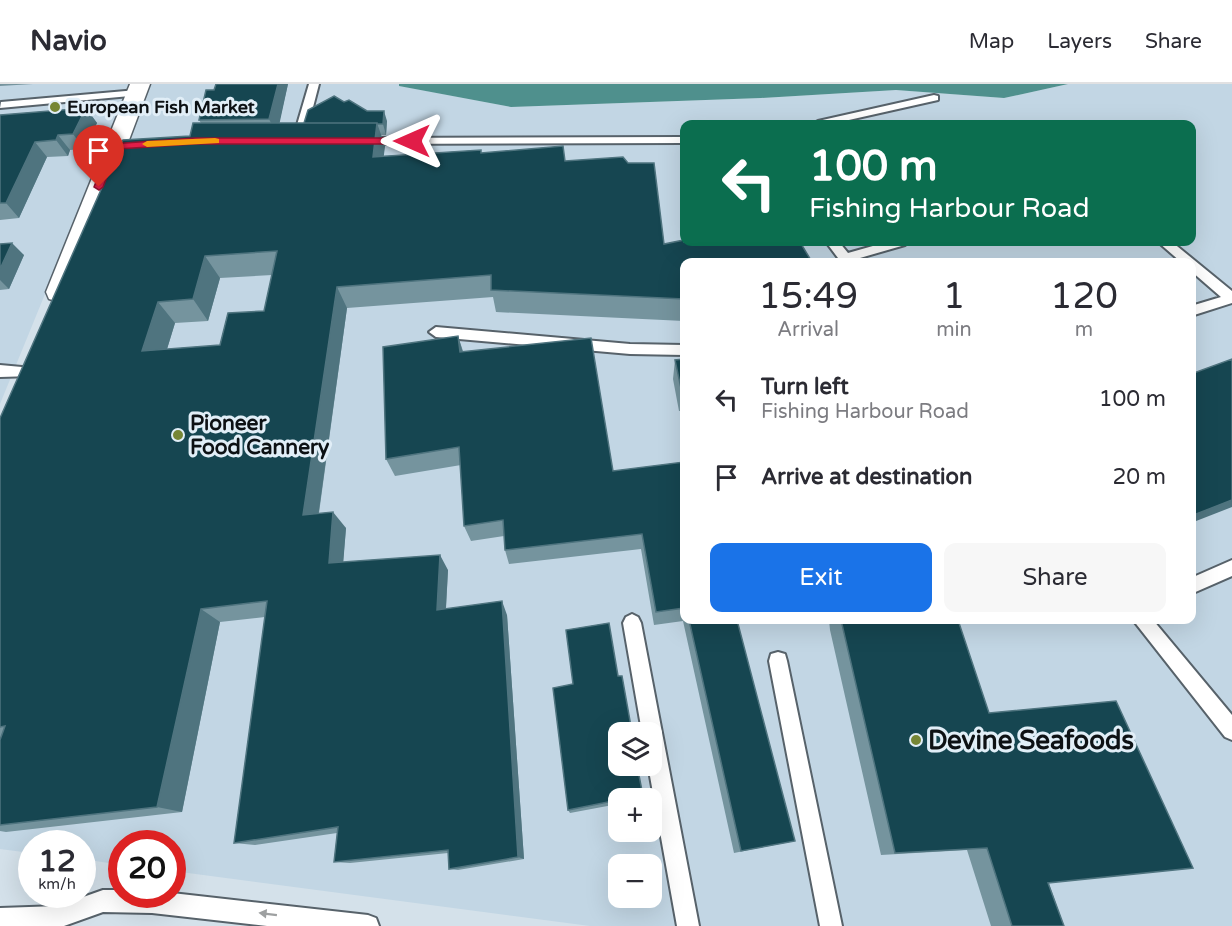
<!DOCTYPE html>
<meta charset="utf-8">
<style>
body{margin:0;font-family:"Varela Round",sans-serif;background:#f7f7f7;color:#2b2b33;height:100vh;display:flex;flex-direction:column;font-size:22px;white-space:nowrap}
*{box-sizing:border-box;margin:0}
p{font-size:20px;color:#7c7c81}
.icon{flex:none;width:33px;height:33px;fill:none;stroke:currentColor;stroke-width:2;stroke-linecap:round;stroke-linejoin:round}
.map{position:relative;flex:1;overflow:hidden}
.drawer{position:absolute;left:680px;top:174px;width:516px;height:366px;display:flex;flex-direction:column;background:#fff;border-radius:12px;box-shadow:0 6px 24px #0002}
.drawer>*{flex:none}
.top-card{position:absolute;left:680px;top:36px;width:516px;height:126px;border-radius:12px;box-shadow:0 6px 24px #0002;background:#0b6e4f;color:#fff;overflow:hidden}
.tools{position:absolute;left:608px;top:638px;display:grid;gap:12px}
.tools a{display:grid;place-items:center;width:54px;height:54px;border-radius:12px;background:#fff;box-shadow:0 6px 24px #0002;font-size:30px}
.speed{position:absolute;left:18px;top:746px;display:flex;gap:12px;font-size:30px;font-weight:700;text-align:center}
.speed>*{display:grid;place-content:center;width:78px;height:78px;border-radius:50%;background:#fff;box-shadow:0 6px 24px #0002;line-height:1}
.speed small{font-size:15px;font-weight:400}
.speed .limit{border:9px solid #d22;background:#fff;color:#111}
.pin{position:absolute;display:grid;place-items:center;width:51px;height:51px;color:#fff;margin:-62px -26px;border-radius:50% 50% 50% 0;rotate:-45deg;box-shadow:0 0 6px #0007}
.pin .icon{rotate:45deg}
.me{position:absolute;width:66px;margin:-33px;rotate:270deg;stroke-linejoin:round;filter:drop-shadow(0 0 4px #0008)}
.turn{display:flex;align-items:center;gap:21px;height:126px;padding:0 30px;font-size:27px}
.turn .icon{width:78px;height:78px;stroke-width:2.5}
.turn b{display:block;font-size:42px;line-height:51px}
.eta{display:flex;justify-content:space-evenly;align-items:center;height:102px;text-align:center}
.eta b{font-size:36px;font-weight:600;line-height:42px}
.cta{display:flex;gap:12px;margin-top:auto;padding:12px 30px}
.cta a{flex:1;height:69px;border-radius:12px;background:#1a73e8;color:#fff;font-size:24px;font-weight:600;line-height:69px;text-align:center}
.cta a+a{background:#f7f7f7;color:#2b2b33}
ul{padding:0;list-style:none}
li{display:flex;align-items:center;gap:18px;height:78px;padding:0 30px}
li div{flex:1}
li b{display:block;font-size:22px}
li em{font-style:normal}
header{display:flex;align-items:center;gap:36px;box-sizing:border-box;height:84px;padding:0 30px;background:#fff;border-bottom:2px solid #e1e1e2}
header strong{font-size:28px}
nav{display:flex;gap:33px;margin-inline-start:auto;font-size:21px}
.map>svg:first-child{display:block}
</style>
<header>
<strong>Navio</strong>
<nav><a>Map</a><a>Layers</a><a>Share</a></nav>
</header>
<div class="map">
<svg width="1232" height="842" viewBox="0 0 1232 842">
<rect width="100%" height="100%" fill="#d4e1ea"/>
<!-- built -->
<path fill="#c2d6e4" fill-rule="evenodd" d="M0,0h131l-131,320z
M149,0h250l1,2 111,21 250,-9 135,-8 108,8 64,-14h164v842h-642l-417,-55 -1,-28h-50l-1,22 -38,-6 -1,-16h-50l-1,10 -31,-4v-366zM684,40h507v118h-507zM684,178h507v358h-507zM618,648h33v33h-33zM618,714h33v33h-33zM618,780h33v33h-33z"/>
<!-- water -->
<path fill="#4f908d" d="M399,0h669l-64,14 -108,-8 -135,8 -250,9 -112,-21z"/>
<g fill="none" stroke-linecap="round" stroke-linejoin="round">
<defs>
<path id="lane" d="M309,0h10l-15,58 -6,3 -6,-3z
M137,6l4,1v4l-141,13 1,-6z
M934,11l4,1v4l-107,24h-19l6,-3z
M684,53v6l-323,1 -6,-3 6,-3z
M826,158h13l9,11 39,-11h19l-1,3 -52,15 1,2h-13z
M1158,158h14l60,49v12l-41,13v-10l30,-9 -30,-26v-9h-10z
M436,243l194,17 54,1v10l-54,-1 -194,-17 -7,-5z
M0,281l33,3 2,4 -2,4 -33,1z
M1232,476v16l-41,18v-16z
M632,530l6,3 3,6 58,303h-22l-29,-161h3v-33h-9l-19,-109 3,-6z
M1133,536h20l79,95v25l-7,-3z
M778,568l7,2 2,7 55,265h-22l-51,-265 2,-7z
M103,806h19v4l50,-1 196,22 8,3 3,8h-112l-115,-13 -49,-1 -39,14h-64v-18l58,-2z"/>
<path id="secondary" d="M130,0h20l-78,208 -3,7 -10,3 -10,-3 -3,-7z"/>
</defs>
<!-- lane casing -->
<use href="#lane" stroke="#57626a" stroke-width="4"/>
<!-- secondary casing -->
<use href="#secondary" stroke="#57626a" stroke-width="3"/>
<!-- lane -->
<use href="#lane" fill="#fff" fill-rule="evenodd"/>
<!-- secondary -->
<use href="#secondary" fill="#fff" fill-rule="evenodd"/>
</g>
<!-- wall -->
<path fill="#75949e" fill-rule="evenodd" d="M0,0h33l-33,2z
M216,0h72l-9,39h25l40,-21 23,9 20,10 -1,14h-5l4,11 -2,10 98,-6v3l84,8 99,83 20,18v59l-188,-9 -3,-15 -146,11 -28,205 27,15 -3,34 105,8 -2,39 61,6 17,244 -66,11 -9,-1 -1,-16 -98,10 -16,-1 3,-29 -82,12 -21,-2 31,-226 -45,5 -38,190 -176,20 -6,-1v-413l190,-282 11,-13 -2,-3 15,-30zM272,191l-8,36 -44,34 -53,4 8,-26 33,-2 12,-43z
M86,24l11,15 -13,26 -14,1 -2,6 -21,1 -28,61 -19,2v-105z
M0,160l24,11 -15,34 -9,1z
M458,252l5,15 150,120 71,-9v158h53l58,221 -10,2 -51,10 -51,-232 -29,4 -13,-76 -132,15 -4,-14 -1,-14 -33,5 -7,-15 -3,-61 -66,11 -9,-17z
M684,275v52h-5l-6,-32 2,-19z
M829,536h129l31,93 75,213h-73l-24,-76 -86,5 -51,-225z
M609,539l9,53h4l10,56h-14v33h19l6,31 -1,2h-24v6l-48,9 -2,-3 -15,-122 20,-4 -7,-54z"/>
<!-- shaded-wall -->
<path fill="#4f747f" d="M278,0h10l-11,51 -8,-16z
M86,24l11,15 -13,26 -11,-15z
M384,27l3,10 -1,14 -3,-11z
M377,39l8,23 -4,33 -8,-22z
M58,51l12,15 -2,6 -12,-16z
M35,58l12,15 -28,61 -13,-15z
M12,159l12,12 -15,34 -9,-9v-11z
M205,172l15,22 -12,43 -15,-22z
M337,203l10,21 -31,224 -13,-17z
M158,218l17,21 -15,49 -18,-21z
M458,252l6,20 -4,-4z
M1232,416v7l-41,16v-7z
M333,428l13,16 -4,50 -13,-15z
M440,471l8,15 -3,53 -8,-13z
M502,517l5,14 17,244 -6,-2z
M201,525l19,13 -38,190 -25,-5z"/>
<!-- building -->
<path fill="#164651" stroke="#4f747f" stroke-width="1.5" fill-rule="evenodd" d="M216,0h62l-9,35 -70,1 7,-30h8z
M334,12l10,6 5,-2 18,11h17l-1,13h-6v-1h-73l4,-13z
M86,24l-13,26 -15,1 -2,5 -21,2 -29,61h-6v-88z
M193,39h184l-4,34 108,-7v3l82,-7 2,15 58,-4 5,6h26l10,81 20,-4v2h116l12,20h-128v37l-193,-9v-15l-154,12 -34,228 30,-3 -4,51 111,-8 -3,55 65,-9 16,256 -69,12 -1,-19 -114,12 4,-35 -104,16 33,-242 -66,8 -44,198 -157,18v-85l5,-14 -5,1v-309l123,-278 67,-4zM277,167l-13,60 -36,2 -8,32 -78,6 16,-49 35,-3 12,-43z
M12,159l-12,26v-25z
M458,252l2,16 131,-14 22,133 71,-9v146l-28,4 -14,-78 -137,16 -2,-30 -39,6 -5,-79 -73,12 -3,-112z
M684,275v34h-2l-7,-33z
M1232,275v141l-41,16v-142z
M689,536h48l58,221 -54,10z
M841,536h117l31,93 127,-12 77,167 -145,15 16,43h-52l-25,-78 -92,5z
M609,539l9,53h4l10,56h-14v33h19l6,31 -12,2h-13v2l-50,10 -15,-122 20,-4 -7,-54z"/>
<!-- one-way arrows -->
<defs><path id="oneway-solid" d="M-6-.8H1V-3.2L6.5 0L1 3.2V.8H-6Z" transform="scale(1.5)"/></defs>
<use fill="#9ea0a1" href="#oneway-solid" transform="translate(268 830) rotate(-173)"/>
<!-- route -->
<path fill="#e11d48" stroke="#92132f" stroke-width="1.5" d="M195,54h217l4,3 -4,3h-217l-77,5 -15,38 -4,3 -5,-3 17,-43z"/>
<!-- slow -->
<path fill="#f59e0b" d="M215,54l4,1v4l-72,4 -5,-3 5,-3z"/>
<!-- markers -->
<g fill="#768635" stroke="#e1eef7" stroke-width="2">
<circle cx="55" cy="23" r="6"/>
<circle cx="178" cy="351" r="6"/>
<circle cx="916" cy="656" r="6"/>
</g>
<g text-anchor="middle" stroke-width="6" stroke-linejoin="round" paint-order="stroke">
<!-- far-poi labels -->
<g font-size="18" font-weight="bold" fill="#0d1114" stroke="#e1eef7" text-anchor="start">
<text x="67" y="29">European Fish Market</text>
</g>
<!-- poi labels -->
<g font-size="21" font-weight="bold" fill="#0d1114" stroke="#e1eef7" text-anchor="start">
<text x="190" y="346">Pioneer<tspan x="190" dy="24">Food Cannery</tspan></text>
</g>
<!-- near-poi labels -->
<g font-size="26" font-weight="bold" fill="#0d1114" stroke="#e1eef7" text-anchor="start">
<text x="928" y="665">Devine Seafoods</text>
</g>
</g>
</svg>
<div class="tools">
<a><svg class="icon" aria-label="layers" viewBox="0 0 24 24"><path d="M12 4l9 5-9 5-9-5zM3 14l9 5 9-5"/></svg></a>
<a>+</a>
<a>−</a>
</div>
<div class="speed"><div>12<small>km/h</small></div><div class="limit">20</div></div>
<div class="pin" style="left:99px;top:103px;background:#d93025"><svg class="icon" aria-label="arrive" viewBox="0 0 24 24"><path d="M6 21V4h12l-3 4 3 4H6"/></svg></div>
<svg class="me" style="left:412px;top:57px" viewBox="-20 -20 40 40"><path d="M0-17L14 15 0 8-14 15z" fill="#e11d48" stroke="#fff" stroke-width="4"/></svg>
<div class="top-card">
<div class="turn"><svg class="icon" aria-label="left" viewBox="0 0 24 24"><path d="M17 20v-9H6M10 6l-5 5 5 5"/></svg><div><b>100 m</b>Fishing Harbour Road</div></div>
</div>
<section class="drawer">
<div class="eta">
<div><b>15:49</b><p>Arrival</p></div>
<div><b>1</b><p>min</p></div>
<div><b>120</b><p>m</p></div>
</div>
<ul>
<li><svg class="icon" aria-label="left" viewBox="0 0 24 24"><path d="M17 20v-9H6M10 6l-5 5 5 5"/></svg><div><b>Turn left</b><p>Fishing Harbour Road</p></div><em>100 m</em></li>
<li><svg class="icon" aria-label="arrive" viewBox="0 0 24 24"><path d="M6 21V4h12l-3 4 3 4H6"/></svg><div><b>Arrive at destination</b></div><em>20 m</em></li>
</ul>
<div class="cta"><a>Exit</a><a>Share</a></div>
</section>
</div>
